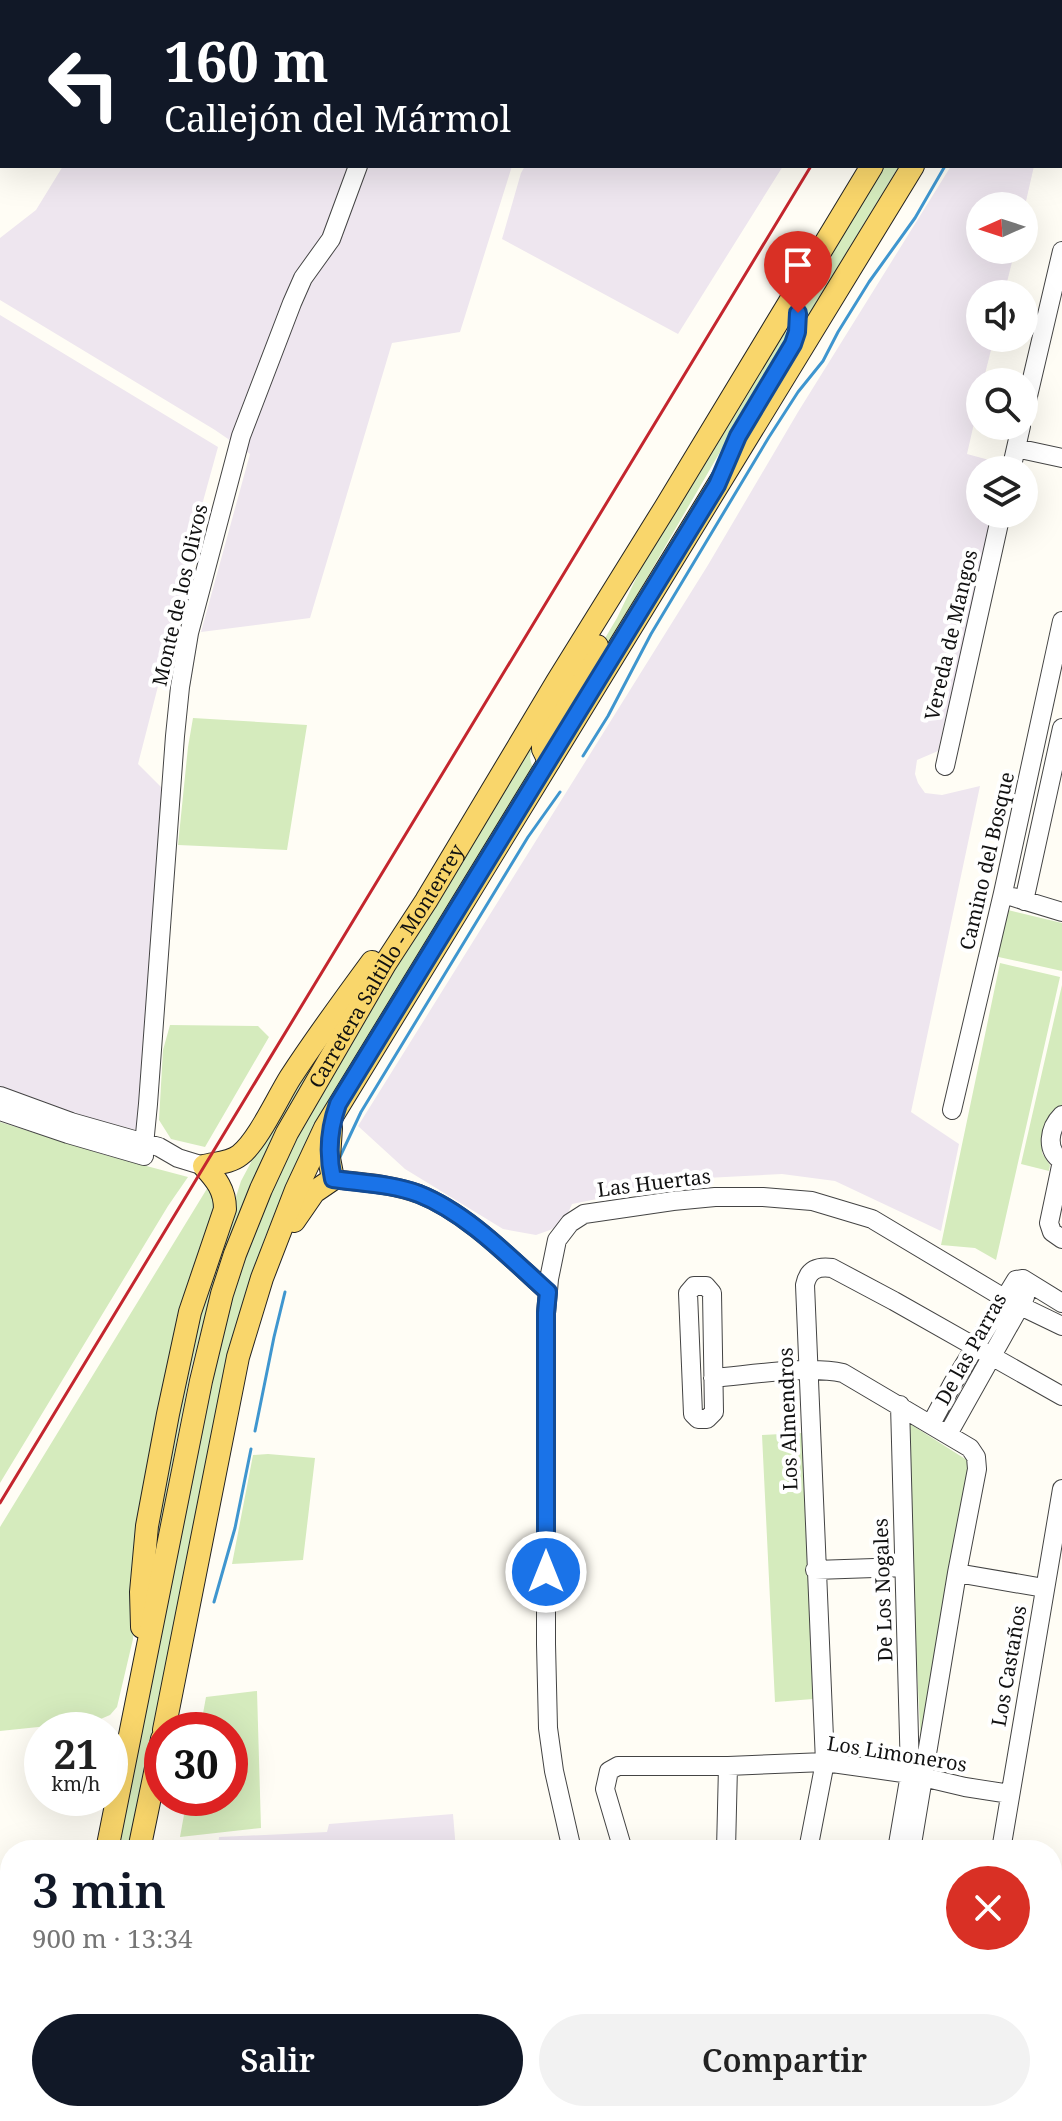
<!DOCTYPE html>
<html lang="es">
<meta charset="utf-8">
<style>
body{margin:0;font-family:"Noto Serif",serif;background:#f2f2f2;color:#222;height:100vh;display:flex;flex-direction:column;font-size:30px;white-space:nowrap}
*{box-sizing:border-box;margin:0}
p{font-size:26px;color:#767676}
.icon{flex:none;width:44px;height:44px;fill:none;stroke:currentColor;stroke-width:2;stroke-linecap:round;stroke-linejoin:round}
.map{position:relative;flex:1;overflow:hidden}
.drawer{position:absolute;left:0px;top:1840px;width:1062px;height:282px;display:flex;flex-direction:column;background:#fff;border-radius:32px 32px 0 0;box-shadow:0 8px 32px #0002}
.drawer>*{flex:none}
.banner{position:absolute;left:0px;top:0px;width:1062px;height:168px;box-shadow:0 8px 32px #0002;background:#111827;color:#fff;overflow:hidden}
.needle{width:52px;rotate:267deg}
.controls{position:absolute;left:966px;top:192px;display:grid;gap:16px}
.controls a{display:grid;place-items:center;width:72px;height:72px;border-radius:50%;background:#fff;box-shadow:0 8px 32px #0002;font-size:40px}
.speed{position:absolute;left:24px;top:1712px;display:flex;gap:16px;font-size:40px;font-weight:700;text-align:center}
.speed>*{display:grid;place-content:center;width:104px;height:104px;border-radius:50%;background:#fff;box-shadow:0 8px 32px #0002;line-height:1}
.speed small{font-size:20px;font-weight:400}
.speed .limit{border:12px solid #d22;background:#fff;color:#111}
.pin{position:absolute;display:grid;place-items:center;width:68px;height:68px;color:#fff;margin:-82px -34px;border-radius:50% 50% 50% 0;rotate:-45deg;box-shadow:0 0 8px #0007}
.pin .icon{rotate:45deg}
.me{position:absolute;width:88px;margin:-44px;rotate:0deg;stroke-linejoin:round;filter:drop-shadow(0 0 6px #0008)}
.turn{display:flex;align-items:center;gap:28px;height:168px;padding:0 32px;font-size:36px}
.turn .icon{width:104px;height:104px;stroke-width:2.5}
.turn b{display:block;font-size:56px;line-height:68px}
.round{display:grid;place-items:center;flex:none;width:84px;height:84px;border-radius:42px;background:#f2f2f2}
.overview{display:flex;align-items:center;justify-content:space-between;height:136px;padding:0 32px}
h1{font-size:48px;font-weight:600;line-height:60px;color:#111827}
.primary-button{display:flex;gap:16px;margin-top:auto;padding:16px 32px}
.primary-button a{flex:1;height:92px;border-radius:48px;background:#111827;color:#fff;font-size:32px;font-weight:600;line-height:92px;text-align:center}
.primary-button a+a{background:#f2f2f2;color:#222}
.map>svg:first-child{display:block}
</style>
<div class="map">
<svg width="1062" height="2121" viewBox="0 0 1062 2121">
<rect width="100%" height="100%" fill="#fffdf5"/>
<!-- industrial -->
<path fill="#eee6ef" d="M63,166h449l-52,166 -68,11 -82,275 -109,14 49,-178 -35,-24 -215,-130v-62l36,-28z
M525,166h258l-105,168 -176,-95 19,-66z
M951,166h83l-10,44v-4h-44v44h35l-11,44h-24v44h14l-11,44h-3v15l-13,57 37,10 -2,6h-22v44h12l-54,237 -21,9 -2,14 3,9 7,10 17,2 38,-9 -69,326 48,32 -18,87 -106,-50 -53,-7 -76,4 -86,12 -23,9 -25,5 -8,18 -14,8 -14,5 -33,-6 -98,-60 -47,-43 350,-561 90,-153z
M0,315l218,132 -32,116 -12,61 -36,140 24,24 -22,343 -69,-18 -71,-26z
M453,1814l3,36h-238l1,-13 108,-5 2,-8z"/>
<!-- green -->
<path fill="#d5ebbd" d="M882,166h17l-93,153 1,-8 -7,-10z
M782,330l5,2 -2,8 -235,405 -2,-11 69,-116 37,-77z
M193,718l114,7 -20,125 -109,-5 10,-98z
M533,742l-3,16 3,12 -238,401 -30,66 -22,72 -110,541h-16l90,-461 43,-156 62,-128z
M1004,909l58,14v48l-68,-15z
M1000,963l60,14 -64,283 -21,-12 -34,-3z
M1062,985v122l-11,7 -9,39 8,12 -1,6 -28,-7z
M349,1008l-67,113 -25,50 -45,118 -21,80 -43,218v-22l49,-246 44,-138 22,-41 67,-109z
M170,1025l88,1 11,11 -64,110 -34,-8 -12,-19 4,-70z
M0,1122l105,33 83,22 -20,29 -168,277z
M208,1187l9,19 -82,405 -2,28 -16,68 -7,8 -14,6 -96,10v-204z
M904,1420l66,42 -49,284z
M802,1433l11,266 -38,3 -13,-267z
M268,1454l47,4 -12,102 -71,4 21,-109z
M257,1691l4,137 -81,9 7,-39h43v-68h-30l6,-33z"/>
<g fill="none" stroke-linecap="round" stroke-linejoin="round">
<!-- stream -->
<path stroke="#3f96cf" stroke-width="3" d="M583,756l25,-40 43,-82 118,-197 29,-45 25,-31 15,-29 31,-50 46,-64 30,-52
M339,1159l22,-47 167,-275 32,-45
M255,1431l19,-94 11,-45
M214,1602l21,-74 16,-79
M118,2121l2,-9"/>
<defs>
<path id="minor" d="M247,0l3,2
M287,2l1,-2
M368,2l1,-2
M419,2l1,-2
M1060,33l2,1
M1060,55l2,1
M1024,413l38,-162
M1016,448l46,10
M1011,470l10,-44
M945,766l56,-252
M1013,897l49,15
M1024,901l38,-173
M0,1096l71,26 88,25 19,11 26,8
M952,1110l51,-217 59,-272
M0,1111l68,23 76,22
M1062,1115c-13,13 -17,35 0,46l-13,62 3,9 10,7
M143,1155l5,-51 27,-368 5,-49 9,-54 52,-197 51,-133 11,-25 28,-39 27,-73
M333,1179c28,3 59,5 86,15 48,19 91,64 129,98
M694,1286h12l6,7 2,119 -7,7h-9l-5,-5 -5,-121z
M713,1378c37,-3 95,-13 130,-5l127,75 6,9 1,12 -20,104 -46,277
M931,1424l22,-41 63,-103 7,-1 39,24
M948,1434l77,-137
M815,1570l89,-3
M957,1573l87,15
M572,1850l-18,-79 -6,-43 -2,-84v-331l3,-34 8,-39 13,-17 14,-9 89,-13 42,-4h48l49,4 60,18 132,79 58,28
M623,1850l-18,-61 4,-18 9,-5h110l97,-4 85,12 55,13 45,7
M726,1850l2,-84
M808,1850l17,-88 -20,-477c3,-15 12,-19 27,-17l62,33 168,95
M897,1850l13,-76 -10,-369
M1001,1850l61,-361
M1052,1992l10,-51
M1052,2012l10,13
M595,2112v9
M887,2112l47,9
M951,2121l6,-9"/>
<g id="major">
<path d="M971,2l1,-2"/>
<path d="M1009,2l2,-2"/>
<path d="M1048,2v-2"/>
<path d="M549,761l-6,-12v-15l54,-88"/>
<path d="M294,1221l20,-29 19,-13 -4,-21 2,-30"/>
<path d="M142,1627l-1,-35 6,-66 21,-112 22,-102 35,-103c0,-19 -9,-30 -21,-43 12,-3 26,-3 36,-11 18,-14 37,-56 50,-77 26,-40 54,-78 82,-116"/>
<path d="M164,1730l74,-373 24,-79 34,-88 29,-62 588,-962"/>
<path id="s1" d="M107,1850l94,-469 21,-87 13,-40 26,-65 26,-56 98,-169 41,-63 131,-219 108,-174 207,-342"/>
<path d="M139,1850l23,-111"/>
<path d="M54,2121l2,-9"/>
<path d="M86,2121l1,-9"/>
</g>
</defs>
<!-- minor casing -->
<use href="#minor" stroke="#444" stroke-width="20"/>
<!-- major casing -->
<use href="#major" stroke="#222" stroke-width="24"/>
<!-- minor -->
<use href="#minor" stroke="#fff" stroke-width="18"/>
<!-- major -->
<use href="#major" stroke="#f9d66b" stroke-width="22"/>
<!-- rail -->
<path stroke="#c4262e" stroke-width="3" d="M910,2l2,-2
M0,1503l811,-1337"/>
</g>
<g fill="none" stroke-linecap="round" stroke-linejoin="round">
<defs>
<path id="route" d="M546,1572v-259l2,-21c-38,-34 -81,-79 -129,-98 -26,-10 -58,-11 -86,-15 -6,-26 -4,-50 5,-75l379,-619 21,-49 55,-92 4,-12 1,-19"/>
</defs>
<!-- route casing -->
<use href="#route" stroke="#114b97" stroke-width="20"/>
<!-- route -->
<use href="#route" stroke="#1a73e8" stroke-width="14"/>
</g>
<g text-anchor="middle" stroke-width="8" stroke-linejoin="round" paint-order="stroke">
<!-- street labels -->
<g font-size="20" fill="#111" stroke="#fff">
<text transform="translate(180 595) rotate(-77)" y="7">Monte de los Olivos</text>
<text transform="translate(951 635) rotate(-77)" y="7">Vereda de Mangos</text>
<text transform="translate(987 861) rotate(-77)" y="7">Camino del Bosque</text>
<text dy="7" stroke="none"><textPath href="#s1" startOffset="936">Carretera Saltillo - Monterrey</textPath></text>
<text transform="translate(654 1183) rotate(-7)" y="7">Las Huertas</text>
<text transform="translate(971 1349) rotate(-61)" y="7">De las Parras</text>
<text transform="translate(788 1419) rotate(-92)" y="7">Los Almendros</text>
<text transform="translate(883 1590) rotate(-92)" y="7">De Los Nogales</text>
<text transform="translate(1009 1666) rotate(-80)" y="7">Los Castaños</text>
<text transform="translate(897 1754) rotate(9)" y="7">Los Limoneros</text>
</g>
</g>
</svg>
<div class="controls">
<a><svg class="needle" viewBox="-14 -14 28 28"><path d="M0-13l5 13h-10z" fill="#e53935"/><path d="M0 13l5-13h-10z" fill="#767676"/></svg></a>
<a><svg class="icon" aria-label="sound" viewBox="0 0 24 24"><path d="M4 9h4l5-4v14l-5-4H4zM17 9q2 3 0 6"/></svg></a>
<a><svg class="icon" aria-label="search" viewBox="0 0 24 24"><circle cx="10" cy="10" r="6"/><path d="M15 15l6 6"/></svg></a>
<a><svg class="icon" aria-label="layers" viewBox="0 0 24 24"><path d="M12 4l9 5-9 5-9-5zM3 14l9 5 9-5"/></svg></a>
</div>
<div class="speed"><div>21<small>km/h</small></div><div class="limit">30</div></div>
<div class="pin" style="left:798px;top:313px;background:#d93025"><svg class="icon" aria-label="arrive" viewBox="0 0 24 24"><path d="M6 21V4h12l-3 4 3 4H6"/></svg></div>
<svg class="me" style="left:546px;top:1572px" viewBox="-20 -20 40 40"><circle r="17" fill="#1a73e8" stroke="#fff" stroke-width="3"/><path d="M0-11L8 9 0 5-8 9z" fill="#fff"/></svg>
<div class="banner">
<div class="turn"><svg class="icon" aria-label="left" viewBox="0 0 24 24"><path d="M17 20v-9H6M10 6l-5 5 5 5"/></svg><div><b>160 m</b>Callejón del Mármol</div></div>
</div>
<section class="drawer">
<div class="overview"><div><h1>3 min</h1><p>900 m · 13:34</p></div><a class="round" style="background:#d93025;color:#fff"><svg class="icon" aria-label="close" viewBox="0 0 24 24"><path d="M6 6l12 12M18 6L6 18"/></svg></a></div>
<div class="primary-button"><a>Salir</a><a>Compartir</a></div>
</section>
</div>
